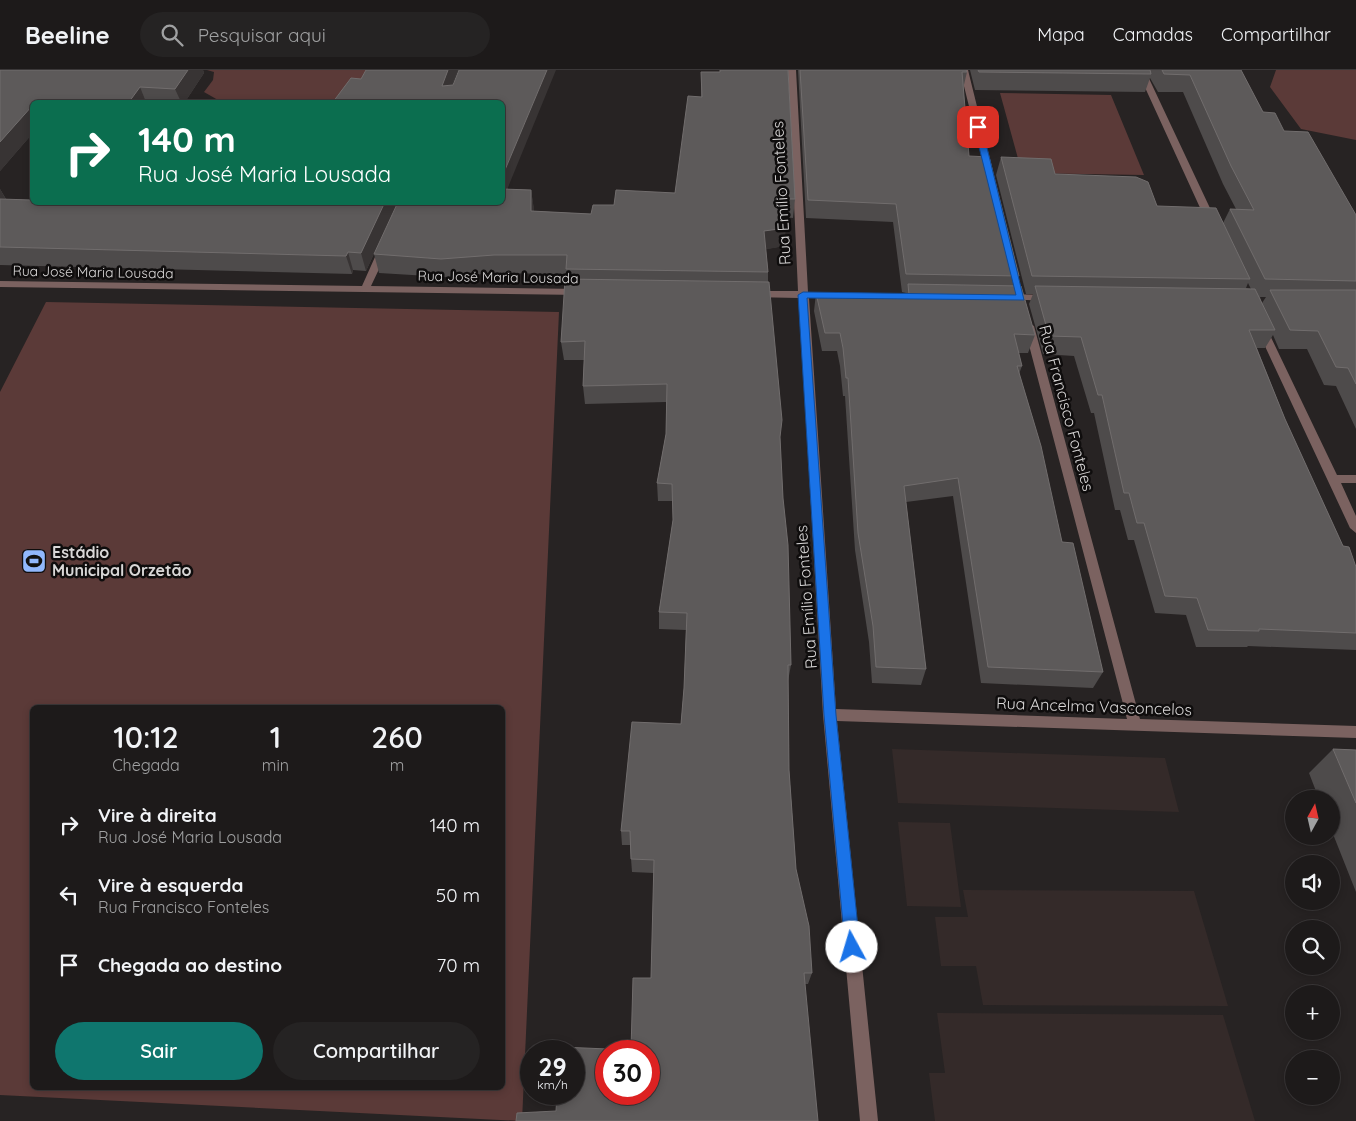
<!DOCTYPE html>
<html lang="pt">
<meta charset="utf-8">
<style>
body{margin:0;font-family:Quicksand,sans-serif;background:#252323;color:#f1f3f6;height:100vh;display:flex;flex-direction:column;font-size:19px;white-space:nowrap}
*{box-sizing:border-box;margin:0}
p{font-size:16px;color:#a0a1a2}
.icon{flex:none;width:28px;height:28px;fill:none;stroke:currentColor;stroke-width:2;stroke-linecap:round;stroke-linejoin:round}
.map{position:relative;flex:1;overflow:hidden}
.drawer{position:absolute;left:30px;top:635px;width:475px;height:385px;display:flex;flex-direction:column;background:#1d1a1a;border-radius:8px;box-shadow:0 2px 8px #0003,0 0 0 1px #3b3839}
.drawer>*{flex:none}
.guide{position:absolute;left:30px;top:30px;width:475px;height:105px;border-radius:8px;box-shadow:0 2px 8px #0003,0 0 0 1px #3b3839;background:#0b6e4f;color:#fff;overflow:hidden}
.needle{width:32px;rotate:8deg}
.fabs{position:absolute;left:1285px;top:720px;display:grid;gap:10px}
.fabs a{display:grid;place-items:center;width:55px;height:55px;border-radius:50%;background:#1d1a1a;box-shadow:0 2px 8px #0003,0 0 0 1px #3b3839;font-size:25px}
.speed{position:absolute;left:520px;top:970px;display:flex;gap:10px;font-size:25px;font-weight:700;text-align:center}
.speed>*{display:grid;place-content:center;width:65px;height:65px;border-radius:50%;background:#1d1a1a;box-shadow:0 2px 8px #0003,0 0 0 1px #3b3839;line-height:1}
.speed small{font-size:12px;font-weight:400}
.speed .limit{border:8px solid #d22;background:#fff;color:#111}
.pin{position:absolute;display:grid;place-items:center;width:42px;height:42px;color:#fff;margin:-21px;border-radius:10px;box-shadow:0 2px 8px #0006}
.me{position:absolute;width:55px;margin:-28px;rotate:354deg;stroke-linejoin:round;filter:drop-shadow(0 0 4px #0008)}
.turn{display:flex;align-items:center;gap:18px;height:105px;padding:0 25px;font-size:22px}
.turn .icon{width:65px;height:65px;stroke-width:2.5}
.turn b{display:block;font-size:35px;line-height:42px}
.eta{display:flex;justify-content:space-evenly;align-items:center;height:85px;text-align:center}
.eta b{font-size:30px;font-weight:600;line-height:35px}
.cta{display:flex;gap:10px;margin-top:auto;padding:10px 25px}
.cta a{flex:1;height:58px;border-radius:30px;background:#0f766e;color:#fff;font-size:20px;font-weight:600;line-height:58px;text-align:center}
.cta a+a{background:#252323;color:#f1f3f6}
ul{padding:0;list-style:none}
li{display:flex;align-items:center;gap:15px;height:70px;padding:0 25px}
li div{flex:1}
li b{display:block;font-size:19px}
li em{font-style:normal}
header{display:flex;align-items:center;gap:30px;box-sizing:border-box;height:70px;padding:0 25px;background:#1d1a1a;border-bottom:1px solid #3b3839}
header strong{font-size:24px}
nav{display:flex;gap:28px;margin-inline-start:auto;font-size:18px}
.search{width:350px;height:45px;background:#252323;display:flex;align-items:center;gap:12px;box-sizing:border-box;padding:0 18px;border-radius:28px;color:#a0a1a2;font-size:19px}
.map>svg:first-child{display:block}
</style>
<header>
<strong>Beeline</strong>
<div class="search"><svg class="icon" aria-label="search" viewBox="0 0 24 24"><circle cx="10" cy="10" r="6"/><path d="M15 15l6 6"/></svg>Pesquisar aqui</div>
<nav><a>Mapa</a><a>Camadas</a><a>Compartilhar</a></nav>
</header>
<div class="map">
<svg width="1356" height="1051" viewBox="0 0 1356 1051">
<rect width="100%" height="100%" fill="#272323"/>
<!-- built -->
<path fill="#342a29" d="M892,679l273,9 14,54 -281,-9z
M898,752l52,1 11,84 -54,-1z
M963,820l231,1 34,115 -245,-1 -7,-39h-35l-6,-49h33z
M937,943l286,2 32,106h-320l-6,-48h16z"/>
<!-- green -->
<path fill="#5b3a38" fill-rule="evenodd" d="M207,0h166l-26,32h-129v-2l-14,-8 9,-12 1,-8z
M1276,0h80v70l-55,-11 -31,-42z
M1000,23l111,2 33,80 -122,-2z
M46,232l513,10 -37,809 -522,-26v-703zM32,638h470v380h-470z"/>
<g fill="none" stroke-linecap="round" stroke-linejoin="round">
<!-- minor -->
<path fill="#7b6260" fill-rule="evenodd" d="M788,0h8l12,222h26l5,3 -5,3h-25l27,411 291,10 -103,-393 5,-3 5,3 106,393 216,7v12l-519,-17 41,400h-18l-37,-406 -24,-417 -45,-1 -5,-3 5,-3h44z
M960,0h8l25,101 -1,2 -7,-2z
M1137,0h8l72,153 -2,2 -8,-2z
M384,175l5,3 -18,38 210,3 5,3 -5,3 -581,-8v-6l362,5 17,-38z
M1009,224l40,1 5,3 -5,3 -43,-2v-4z
M1261,254l5,3 71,148h19v8h-15l15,33v17l-6,-5 -94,-201z"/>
</g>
<!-- wall -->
<path fill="#4e4b4b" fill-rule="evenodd" d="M0,0h203l1,3 -19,29h-153v32l-32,37z
M458,0l-6,15 56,104 23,1 3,21 57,3 23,-9 61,-12 26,-96v-25l94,127 -2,19 -7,-1 -2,29 -18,3 2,23v10l12,155 11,228 -3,16 1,89 7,99 16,104 -4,11h-3l-249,127 75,-61 20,-72 3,-105 -22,-1 -2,-27h-8l-1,-14 60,-107 3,-36 2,-58 -27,-1v-17l14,-92v-19h-15l-1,-18 9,-49v-32l-81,2 -2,-18 1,-26h-20l-3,-18 6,-63 -1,-5 -69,-1 -52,4 -66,-4 -5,-19 128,-52 -141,-123z
M798,0h168l1,2 -4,17 6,67 50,120 -3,10 19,49 -7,18h-10l4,13 -3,8 43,168 41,130 -10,16 -112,-5 -28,-187 -47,6 20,167 -5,16 -49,-2 -3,-41 -14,-92 -10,-154h-2l-3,-30 -3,-15h-15l-8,-40 2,-18 89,2 1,-2 -4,-1 -9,-70 -87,-4z
M970,0h271l22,42 21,19 72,84v214l-20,-43 -12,-1 -17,-36h-28l-6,-14 -8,13h-8l28,71 58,127 13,21v83l-108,-4 -1,1h-51l-10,-32 -31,-2 -21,-73h-6l-8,-30h-5l-21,-97h-3l-17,-57 -31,-2 -14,-50 4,-10h-7l-30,-119 5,-18 156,49 66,17 7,-14h6l-13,-25 -40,-92h-25l-8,-14 -5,14 -170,-2zM1248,213l3,6 -5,-1zM1260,227h6l-4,6z
M0,119l6,10 26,3h366l-32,69 -13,-1 -1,4 -352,-9z
M1333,679l23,1v142l-25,-63v-30h-12l-10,-26z"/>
<!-- shaded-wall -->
<path fill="#383434" d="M188,0h15l1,3 -19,29h-4l-6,-13z
M448,0h10l-13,32 -3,-16z
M547,0h9l-54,132v-25z
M140,17l6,15h-17z
M32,36v28l-32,37v-29z
M0,119l9,16 -9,10z
M531,120l3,19 -1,20 -2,-18z
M385,132h13l-32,69 -5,-18z
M786,158l-2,18 -21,4 1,-19z
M348,182l5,18 -1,4 -6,-18z"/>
<!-- building -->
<path fill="#5d5a5a" stroke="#716d6d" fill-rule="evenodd" d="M0,0h188l-13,19 -35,-2 -11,15 -92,-1 -1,1h-4v4l-32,36z
M366,0h82l-6,16 11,-1 6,-15h88l-45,107v-75h-169l18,-24 10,1z
M720,0h68l7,129h-9v29l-22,3 4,41 -202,-3 1,-14h-73l-53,4 -67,-5 24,-52h104v-13l29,1v21l60,3 2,-9h21l2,-15 59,3 13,-97 14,1 -1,-25h19z
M800,0h166l1,2h-5l7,84 20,1 30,119 -113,-2 -10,-70 -88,-4z
M978,0h172l1,4 -172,-2z
M1162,0h79l22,42 12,1 9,18 24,1 48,83v66l-91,-2 -35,-70 24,1 -23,-44 -41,-91 -26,-1z
M1001,87l50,2 4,15 81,3 12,5 9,24 59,2 34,71 -218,-3z
M0,129l32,1v2h353l-24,51 -13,-1 -2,4 -346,-9z
M565,209l204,3 13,138 -2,17 3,61 5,47 3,120h-3l1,105 7,99 13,57 3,47h-8l14,148h-302l1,-8 39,-2 1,-17h17v-43h-13v-4l70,3 2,-72h18l3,-118 -23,-1 -1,-28h-9l11,-109 49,2 3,-36 3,-75 -28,-1 14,-92 -1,-36 -15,-1 9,-49 1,-50 -84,2 2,-45 -24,1zM606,981h43v43h-43z
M908,214l113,2 14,49 -21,-1 8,32h-5l24,80 21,96 11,1 30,129 -115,-5 -30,-189 -54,8 22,183 -50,-2 -3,-41 -15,-93 -10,-155h-2l-3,-30 -3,-15h-15l-9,-40 93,2z
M1035,216l220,3 20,41h-26l36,89 58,127 6,1 7,20v66l-97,-4v2l-51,-1 -11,-32 -32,-2 -21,-73h-7l-8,-30h-5l-22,-98h-4l-17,-58 -32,-1z
M1270,220h86v94l-8,-16 -12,-1 -18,-36 -28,-1z
M1333,679l23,1v53z"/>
<!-- route -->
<path fill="#1a73e8" stroke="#114b97" d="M978,55l4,2 42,173 -217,-2 29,417 24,232 -3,5 -5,2 -5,-2 -2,-5 -21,-232 -26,-420 5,-3 213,3 -42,-168z"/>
<!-- icons -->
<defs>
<symbol id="stadium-square" viewBox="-11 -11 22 22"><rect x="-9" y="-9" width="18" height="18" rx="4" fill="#91b8fd" stroke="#0f0d0d"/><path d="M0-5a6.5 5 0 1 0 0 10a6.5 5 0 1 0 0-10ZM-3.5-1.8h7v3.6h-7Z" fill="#111"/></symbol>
</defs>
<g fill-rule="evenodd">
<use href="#stadium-square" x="20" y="477" width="28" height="28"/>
</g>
<g text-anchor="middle" stroke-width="5" stroke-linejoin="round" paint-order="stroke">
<!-- far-street labels -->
<g font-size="14" fill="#d9d7d7" stroke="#0f0d0d">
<text transform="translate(93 202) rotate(1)" y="5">Rua José Maria Lousada</text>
<text transform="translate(498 207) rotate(1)" y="5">Rua José Maria Lousada</text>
</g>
<!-- street labels -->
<g font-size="16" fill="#d9d7d7" stroke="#0f0d0d">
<text transform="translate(781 123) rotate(-93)" y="6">Rua Emílio Fonteles</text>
<text transform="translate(1067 338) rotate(75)" y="6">Rua Francisco Fonteles</text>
<text transform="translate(806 527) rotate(-94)" y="6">Rua Emílio Fonteles</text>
<text transform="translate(1094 636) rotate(2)" y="6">Rua Ancelma Vasconcelos</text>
</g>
<!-- poi labels -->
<g font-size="16" font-weight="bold" fill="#d9d7d7" stroke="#0f0d0d" text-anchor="start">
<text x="52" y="488">Estádio<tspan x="52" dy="18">Municipal Orzetão</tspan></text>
</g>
</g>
</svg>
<div class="fabs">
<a><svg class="needle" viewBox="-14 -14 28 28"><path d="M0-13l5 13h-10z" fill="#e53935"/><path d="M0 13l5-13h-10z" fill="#a0a1a2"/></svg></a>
<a><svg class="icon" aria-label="sound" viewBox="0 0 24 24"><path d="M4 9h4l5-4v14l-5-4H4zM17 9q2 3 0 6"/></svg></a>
<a><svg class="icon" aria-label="search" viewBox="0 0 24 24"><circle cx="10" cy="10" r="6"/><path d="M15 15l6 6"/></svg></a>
<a>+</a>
<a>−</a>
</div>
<div class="speed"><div>29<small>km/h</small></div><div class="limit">30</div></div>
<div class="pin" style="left:978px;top:57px;background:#d93025"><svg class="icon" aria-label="arrive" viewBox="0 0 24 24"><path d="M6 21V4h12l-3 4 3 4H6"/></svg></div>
<svg class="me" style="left:852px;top:877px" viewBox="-20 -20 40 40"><circle r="19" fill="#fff"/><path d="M0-13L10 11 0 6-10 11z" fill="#1a73e8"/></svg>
<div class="guide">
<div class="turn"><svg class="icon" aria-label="right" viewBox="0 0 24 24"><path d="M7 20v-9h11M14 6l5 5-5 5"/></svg><div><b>140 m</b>Rua José Maria Lousada</div></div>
</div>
<section class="drawer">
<div class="eta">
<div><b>10:12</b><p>Chegada</p></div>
<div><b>1</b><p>min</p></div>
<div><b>260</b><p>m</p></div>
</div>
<ul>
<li><svg class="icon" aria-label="right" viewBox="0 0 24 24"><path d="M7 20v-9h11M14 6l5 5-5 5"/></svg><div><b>Vire à direita</b><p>Rua José Maria Lousada</p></div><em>140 m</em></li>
<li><svg class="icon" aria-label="left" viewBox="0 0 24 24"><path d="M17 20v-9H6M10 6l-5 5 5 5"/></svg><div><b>Vire à esquerda</b><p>Rua Francisco Fonteles</p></div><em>50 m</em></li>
<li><svg class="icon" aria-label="arrive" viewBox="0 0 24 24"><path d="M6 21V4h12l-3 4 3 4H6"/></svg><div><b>Chegada ao destino</b></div><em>70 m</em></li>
</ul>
<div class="cta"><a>Sair</a><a>Compartilhar</a></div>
</section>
</div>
